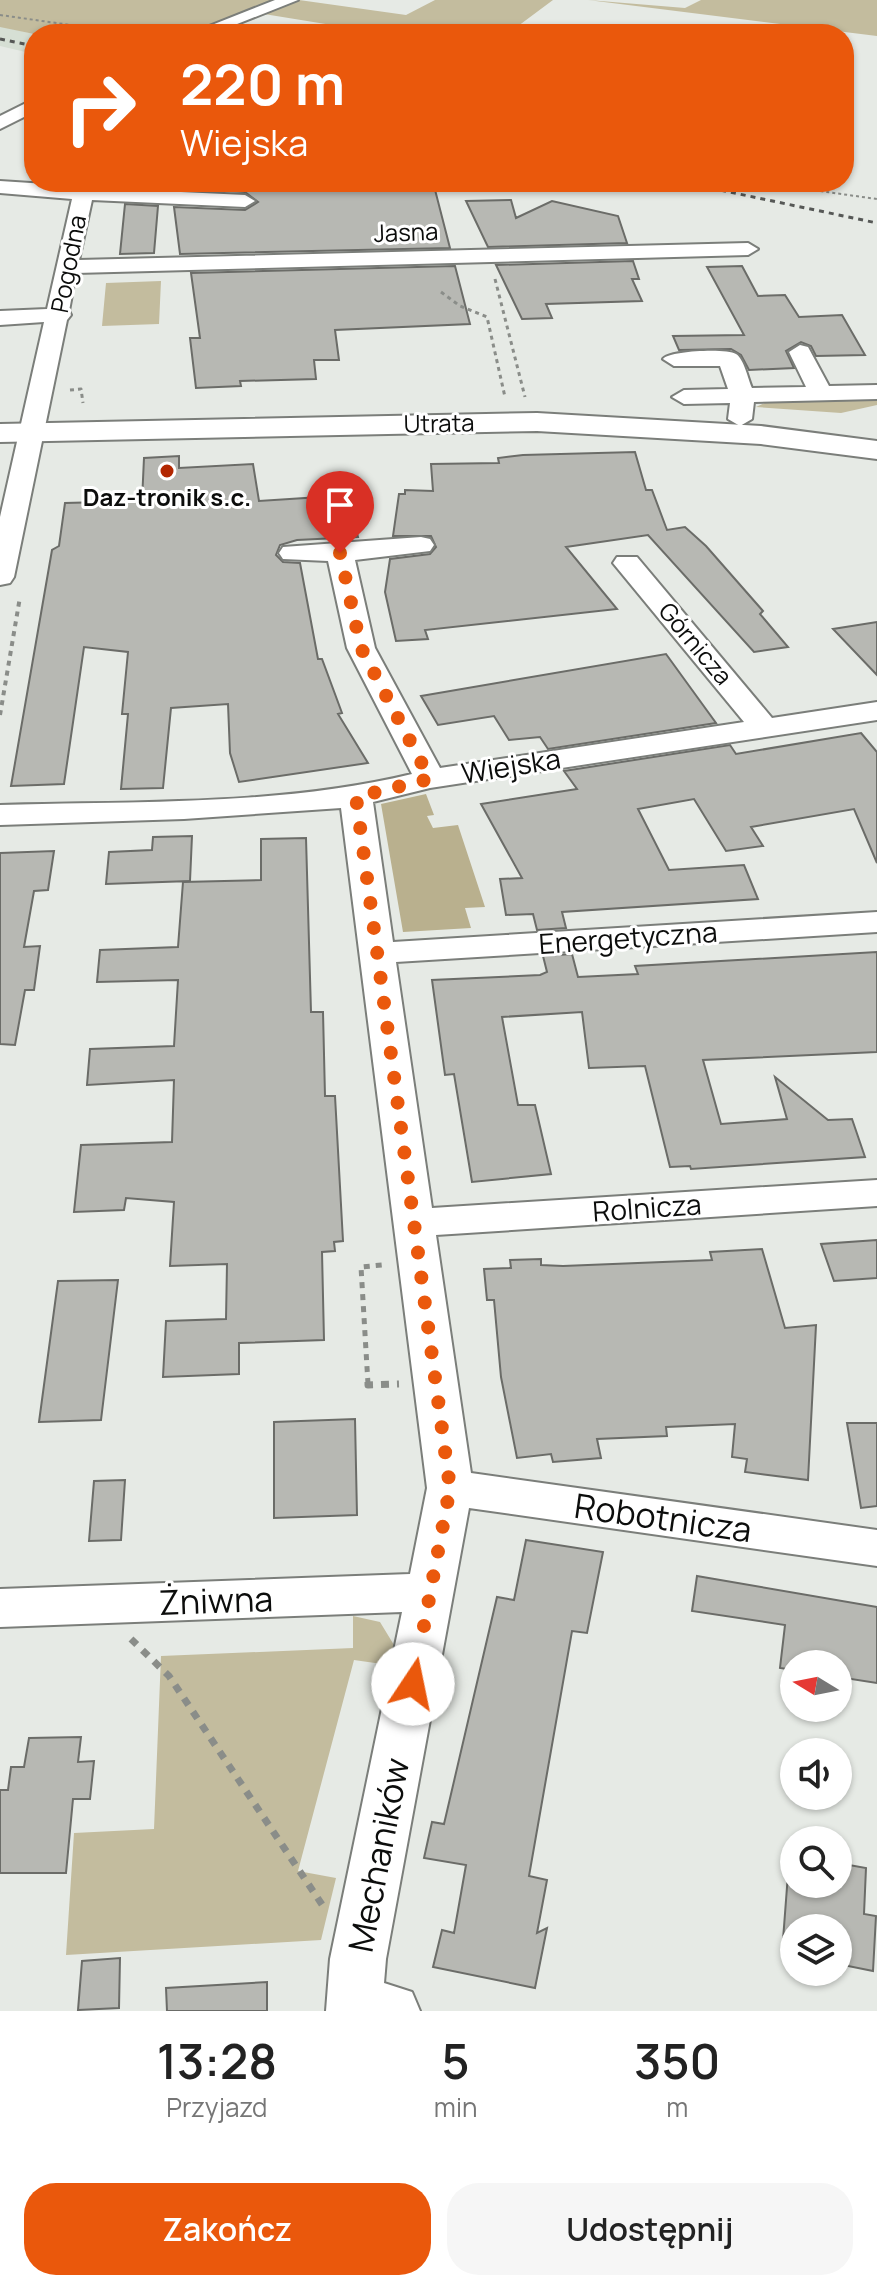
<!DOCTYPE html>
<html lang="pl">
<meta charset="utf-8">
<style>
body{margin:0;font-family:Manrope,sans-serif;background:#f6f6f6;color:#222;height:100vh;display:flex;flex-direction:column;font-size:30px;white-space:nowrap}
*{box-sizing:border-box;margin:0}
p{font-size:26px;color:#767676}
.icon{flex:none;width:44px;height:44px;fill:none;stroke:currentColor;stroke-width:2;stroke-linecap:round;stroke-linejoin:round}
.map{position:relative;height:2011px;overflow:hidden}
.drawer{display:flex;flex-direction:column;background:#fff;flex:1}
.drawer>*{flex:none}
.hud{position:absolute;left:24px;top:24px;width:830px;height:168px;border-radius:32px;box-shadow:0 2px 6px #0004;background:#ea580c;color:#fff;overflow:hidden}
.needle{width:52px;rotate:280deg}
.buttons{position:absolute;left:780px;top:1650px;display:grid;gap:16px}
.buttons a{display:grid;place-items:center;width:72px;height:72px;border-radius:50%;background:#fff;box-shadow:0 2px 6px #0004;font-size:40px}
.pin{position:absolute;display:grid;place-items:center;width:68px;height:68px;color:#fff;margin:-82px -34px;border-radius:50% 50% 50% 0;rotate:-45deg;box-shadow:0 0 8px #0007}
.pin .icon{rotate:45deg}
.me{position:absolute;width:88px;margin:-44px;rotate:11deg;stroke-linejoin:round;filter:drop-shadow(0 0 6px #0008)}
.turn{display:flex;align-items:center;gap:28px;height:168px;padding:0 24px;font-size:36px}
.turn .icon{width:104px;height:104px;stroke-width:2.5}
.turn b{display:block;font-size:56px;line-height:68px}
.eta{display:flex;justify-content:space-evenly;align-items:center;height:136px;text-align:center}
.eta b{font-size:48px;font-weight:600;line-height:56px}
.button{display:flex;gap:16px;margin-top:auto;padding:16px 24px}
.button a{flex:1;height:92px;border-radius:32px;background:#ea580c;color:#fff;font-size:32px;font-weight:600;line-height:92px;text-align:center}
.button a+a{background:#f6f6f6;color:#222}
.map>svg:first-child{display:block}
</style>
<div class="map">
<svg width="877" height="2011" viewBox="0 0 877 2011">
<rect width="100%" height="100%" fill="#e6eae5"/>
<!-- built -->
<path fill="#d6dfd4" d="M0,26l34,8v20l-34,-8z"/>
<!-- green -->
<path fill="#c3bc9e" d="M0,0h278l-95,34h-149l-34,-7z
M299,0l107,15 29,-15h118l-39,29 26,5h-153l-123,-20z
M588,0l97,8 16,-8h176v36z
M161,281l-2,43 -57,2 4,-43z
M877,394v11l-36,8 -85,-6 11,-5 109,-3z
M353,1616l27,6 14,23 -5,20 -35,-5 -56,211 38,7 -15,62 -255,15 8,-122 80,-4 7,-173 192,-8z"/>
<!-- forest -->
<path fill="#b9b08e" d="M426,794l8,21 -7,1 6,12 25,-3 27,82 -20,1 6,20 -68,4 -22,-128z"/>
<!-- building -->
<path fill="#b7b8b3" stroke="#6b6c68" stroke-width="2" d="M283,182l81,5 -1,-5h70l17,66 -270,6 -6,-47 71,3 13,-8 -13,-10 -56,-3 7,-6 81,6z
M511,200l5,18 36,-17 66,15 9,27 -139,4 -22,-46z
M125,204l33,2 -4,47 -34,1z
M633,261l6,18h-7l10,22 -96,3 6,14 -30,1 -26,-54z
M455,266l15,58 -135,6 4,30h-25l2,19 -76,2 1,5 -45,2 -6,-50h10l-9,-65z
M742,266l16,30 27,-1 14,22 43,-2 23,40 -49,1 -5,-10 -10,-4 -15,9 8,17 -45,2 -8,-15 -10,-6 -52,1 -6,-14 71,-1 -37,-68z
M635,452l11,38h6l15,40 18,-3 21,19 57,65 -3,3 28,33 -34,5 -106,-117 -82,12 51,62 -192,21 3,9 -32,2 -11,-49 5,-33 40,-5 6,-7 -5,-11h-38l6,-42h6v-4l28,1 -2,-27 68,-1 -1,-5 25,-3z
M179,456v12l74,-4 6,37 61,-4 -3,-10 28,-1 13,51 -61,3 -17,5 -4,10 7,7 17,1 18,96h4l20,54 -4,1 30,49 -129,19 -9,-29 -2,-49 -57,4 -8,80 -42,1 7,-75h-6l6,-62 -44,-5 -20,137 -53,2 41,-236 7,-4 6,-43 77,-2 2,-43z
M877,622v53l-44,-46z
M666,654l50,69 -168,26 -8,-12 -31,3 -15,-24 -56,9 -17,-29z
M861,733l16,19v111l-23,-54 -103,18 12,19 -37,5 -32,-52 -56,10 31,61 75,-5 14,34 -196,13 4,16 -29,2 -4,-16 -27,1 -6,-36 22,-1 -41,-74 96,-15 -13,-18 166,-26 6,9z
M192,836l-2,45 -84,3 3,-32 43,-2 1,-13z
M306,838l5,174h12l2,84h10l8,145 -9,1 1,9 -13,1 2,88 -85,3v31l-76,3 3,-56 60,-2 1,-55 -57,2 4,-64 -48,-4 -2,12 -50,2 7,-67 91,-3 2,-62 -87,5 3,-36 84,-3 4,-66 -81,2 3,-32 78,-3 5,-65 78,-2v-41z
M54,851l-6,39 -14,1 -10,56 16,-1 -6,44h-9l-10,55 -15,-1v-191z
M877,952v100l-174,8 18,64 66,-5 -12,-42 53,43 24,-1 13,38 -174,12 -1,-3 -20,1 -25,-101 -56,2 -7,-56 -80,5 16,88h17l16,69 -79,8 -18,-108 -9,1 -13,-95 108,-5 7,-3 -4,-16 29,-2 6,23 60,-3 -3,-8z
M877,1240v38l-43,3 -13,-37z
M762,1249l23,79 31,-3 -8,155 -63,-8 2,-13 -15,-2 3,-33 -69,3 1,9 -70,3 4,19 -48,4 -2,-8 -34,4 -16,-81 -7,-77h-7l-3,-31 27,-1 -1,-8 31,-1v6l22,1 149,-6 -2,-8z
M118,1280l-17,140 -62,2 19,-141z
M355,1419l2,96 -83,3v-96z
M847,1423h30v83l-16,2z
M125,1480l-4,60 -32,1 5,-60z
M526,1540l77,12 -16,81 -15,-2 -43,245 18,4 -10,53 10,-5 -12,60 -102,-21 9,-37 12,3 12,-68 -42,-7 8,-36 12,2 53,-227 17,3z
M697,1576l180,31v76l-39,-6v-13h-44v6l-14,-2 5,-43 -93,-14z
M81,1737l-3,25 16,-1 -4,38h-17l-7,74h-66v-83h8l3,-23h13l5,-29z
M838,1863l28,5 -2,46 12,2 -3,55 -35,-7v-36h-44v14l-11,-2 5,-66 6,1v9h44z
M120,1958l-1,50 -41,2 4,-49z
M267,1982v29h-100l-1,-23z"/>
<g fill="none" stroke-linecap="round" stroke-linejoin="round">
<defs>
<path id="minor" d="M275,0h23l-86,34h-23z
M34,99v13l-34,17v-13z
M0,181l154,10 16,-9h24l-13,10 64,3 10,6 -10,6 -153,-7 -13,60 669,-17 10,6 -10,6 -672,18 -7,38 2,4 -4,5 -53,257 -4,6 -10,2v-68l44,-195 -44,3v-14l47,-2 25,-110 -72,-6z
M800,345l8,2 21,39 48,-1v14l-123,3 -2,17 -12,7 -12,-7 2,-16 -46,1 -12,-7 12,-7 44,-1 -8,-23h-46l-11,-7c6,-8 63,-11 73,-5 8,5 12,25 16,34l54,-1 -17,-35z
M421,537l9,2 4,6 -4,6 -75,9 20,88 65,120 304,-46 -131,-159 4,-6h20l135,161 105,-16v18l-447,68 -57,14 20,140 484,-30v20l-481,30 36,246 445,-28v26l-441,29 35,238 406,57v36l-408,-58 -83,451 -2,24 28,9 8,19h-94l4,-52 72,-347 -402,15v-38l410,-15 17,-86 -86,-680 -157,11 -184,6v-20c136,-4 279,1 412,-31l-65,-126 -19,-87 -45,-2 -4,-6 4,-6z"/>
<path id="major" d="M537,413l224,13 116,15v18l-116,-15 -224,-13 -537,11v-18z"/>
</defs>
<!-- minor casing -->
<use href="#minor" stroke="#7b7e7a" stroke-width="4"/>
<!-- major casing -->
<use href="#major" stroke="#7b7e7a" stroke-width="4"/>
<!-- path-far4 -->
<path stroke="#8a8d89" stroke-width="2" stroke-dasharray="3 3" stroke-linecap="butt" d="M0,15l134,19
M755,182l122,17"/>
<!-- path-far3 -->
<path stroke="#8a8d89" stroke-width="3" stroke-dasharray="4 4" stroke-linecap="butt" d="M495,279l30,118
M441,292l19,14 27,11 18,80
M70,390l11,-1 2,14"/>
<!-- path-far2 -->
<path stroke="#8a8d89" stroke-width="4" stroke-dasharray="5 5" stroke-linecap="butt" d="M0,715l20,-118"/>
<!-- path-far1 -->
<path stroke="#8a8d89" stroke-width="5" stroke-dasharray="6 6" stroke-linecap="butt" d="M368,1384l-7,-117 21,-2"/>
<!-- path -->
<path stroke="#8a8d89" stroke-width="7" stroke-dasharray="8 8" stroke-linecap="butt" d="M368,1382v3l31,-1
M131,1639l38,37 154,230"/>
<!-- minor -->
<use href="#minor" fill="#fff" fill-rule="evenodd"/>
<!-- major -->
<use href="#major" fill="#fff" fill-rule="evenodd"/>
<!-- rail -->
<path stroke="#565856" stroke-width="3" stroke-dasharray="5 5" stroke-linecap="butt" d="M0,39l34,7
M682,182l195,41"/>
</g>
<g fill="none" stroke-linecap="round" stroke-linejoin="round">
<!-- route -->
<path stroke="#ea580c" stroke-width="14" stroke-dasharray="0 25.2" d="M340,553l21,95 69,131 -74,18 94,691 -37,196"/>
</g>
<!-- markers -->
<circle fill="#b22701" stroke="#fff" stroke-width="3" cx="167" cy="471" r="8"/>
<g text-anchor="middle" stroke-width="6" stroke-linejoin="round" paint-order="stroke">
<!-- far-street labels -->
<g font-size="24" fill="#0c0d0c" stroke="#fff">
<text transform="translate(406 233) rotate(-2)" y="8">Jasna</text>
<text transform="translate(69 264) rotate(-79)" y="8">Pogodna</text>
<text transform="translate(439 424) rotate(-1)" y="8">Utrata</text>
<text transform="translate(695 644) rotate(50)" y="8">Górnicza</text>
</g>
<!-- far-poi labels -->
<g font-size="24" font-weight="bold" fill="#0c0d0c" stroke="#fff">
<text x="167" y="506">Daz-tronik s.c.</text>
</g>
<!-- street labels -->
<g font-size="28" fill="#0c0d0c" stroke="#fff">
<text transform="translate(511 766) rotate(-9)" y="10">Wiejska</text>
<text transform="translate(628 938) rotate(-4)" y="10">Energetyczna</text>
<text transform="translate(647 1208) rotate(-4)" y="10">Rolnicza</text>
</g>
<!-- near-street labels -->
<g font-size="34" fill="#0c0d0c" stroke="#fff">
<text transform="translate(663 1518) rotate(8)" y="12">Robotnicza</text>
<text transform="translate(216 1601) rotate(-2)" y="12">Żniwna</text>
<text transform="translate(379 1855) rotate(-79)" y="12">Mechaników</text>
</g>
</g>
</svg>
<div class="buttons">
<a><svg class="needle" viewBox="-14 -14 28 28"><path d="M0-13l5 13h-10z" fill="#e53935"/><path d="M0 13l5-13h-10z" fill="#767676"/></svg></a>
<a><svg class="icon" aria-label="sound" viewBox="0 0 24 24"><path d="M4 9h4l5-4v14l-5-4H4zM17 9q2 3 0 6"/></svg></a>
<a><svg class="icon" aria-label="search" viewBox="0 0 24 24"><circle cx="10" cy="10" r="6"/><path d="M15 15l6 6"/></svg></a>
<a><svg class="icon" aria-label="layers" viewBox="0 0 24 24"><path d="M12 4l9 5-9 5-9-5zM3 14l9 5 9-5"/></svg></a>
</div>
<div class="pin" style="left:340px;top:553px;background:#d93025"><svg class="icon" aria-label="arrive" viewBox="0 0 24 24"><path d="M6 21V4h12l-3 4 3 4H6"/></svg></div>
<svg class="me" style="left:413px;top:1684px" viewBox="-20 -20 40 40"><circle r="19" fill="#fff"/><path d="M0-13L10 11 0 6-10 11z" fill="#ea580c"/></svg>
<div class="hud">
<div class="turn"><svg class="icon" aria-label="right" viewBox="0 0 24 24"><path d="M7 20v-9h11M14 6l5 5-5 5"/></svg><div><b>220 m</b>Wiejska</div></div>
</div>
</div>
<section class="drawer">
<div class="eta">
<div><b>13:28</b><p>Przyjazd</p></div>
<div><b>5</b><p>min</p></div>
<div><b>350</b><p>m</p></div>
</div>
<div class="button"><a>Zakończ</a><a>Udostępnij</a></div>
</section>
